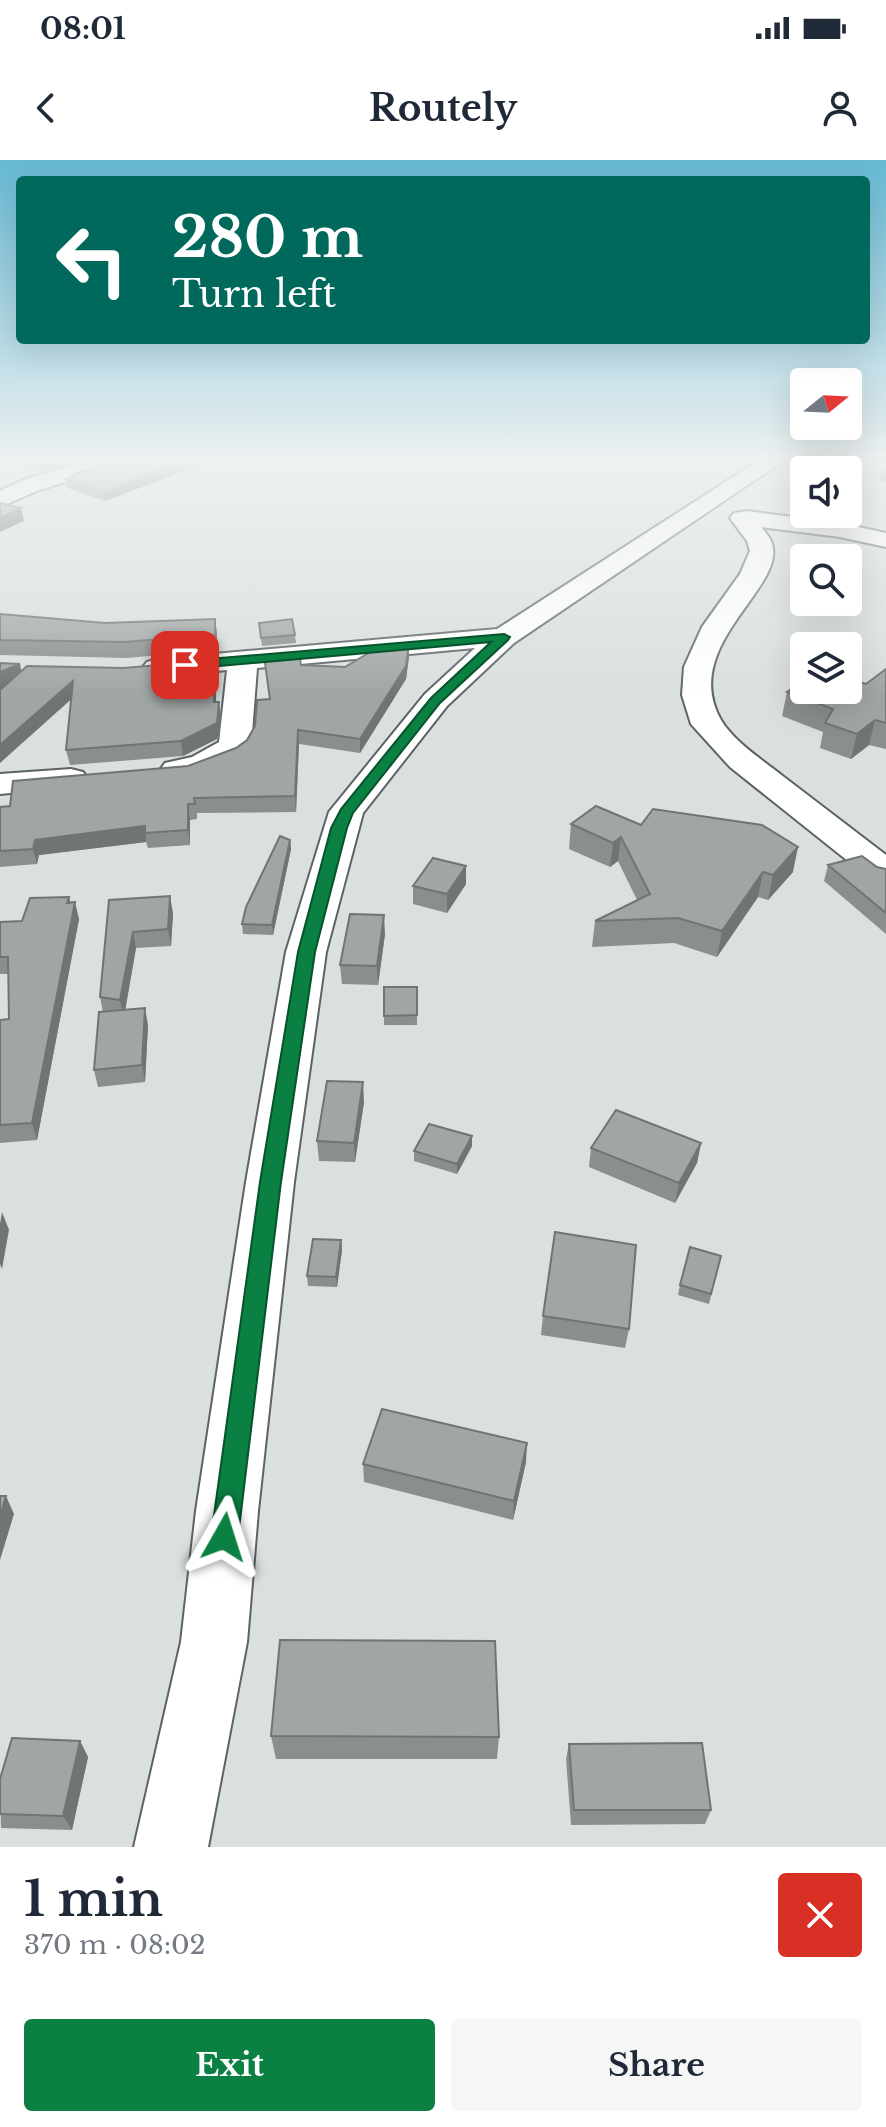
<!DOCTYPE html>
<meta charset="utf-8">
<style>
body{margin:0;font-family:"Libre Baskerville",serif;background:#f6f6f7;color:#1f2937;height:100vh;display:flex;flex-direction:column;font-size:30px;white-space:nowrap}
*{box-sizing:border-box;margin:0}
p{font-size:26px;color:#747a83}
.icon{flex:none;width:44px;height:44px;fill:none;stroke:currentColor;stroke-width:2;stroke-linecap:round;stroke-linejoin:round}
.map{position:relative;height:1687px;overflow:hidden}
.details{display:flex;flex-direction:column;background:#fff;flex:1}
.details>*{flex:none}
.guide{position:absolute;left:16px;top:16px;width:854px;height:168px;border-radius:8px;box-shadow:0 8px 32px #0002;background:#00695c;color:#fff;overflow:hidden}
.needle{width:52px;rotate:72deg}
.controls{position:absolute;left:790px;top:208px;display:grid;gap:16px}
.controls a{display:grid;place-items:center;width:72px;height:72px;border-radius:8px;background:#fff;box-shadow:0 8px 32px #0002;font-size:40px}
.pin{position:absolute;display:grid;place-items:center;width:68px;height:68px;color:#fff;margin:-34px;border-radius:16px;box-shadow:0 4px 12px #0006}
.me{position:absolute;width:88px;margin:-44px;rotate:6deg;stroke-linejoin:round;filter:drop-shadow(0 0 6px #0008)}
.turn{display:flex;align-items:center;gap:28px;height:168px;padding:0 24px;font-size:36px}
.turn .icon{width:104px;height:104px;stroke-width:2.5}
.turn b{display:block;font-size:56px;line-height:68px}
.round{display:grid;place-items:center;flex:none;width:84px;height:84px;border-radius:8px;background:#f6f6f7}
.summary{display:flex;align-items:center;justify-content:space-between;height:136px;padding:0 24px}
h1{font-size:48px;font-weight:700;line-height:60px}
.action{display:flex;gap:16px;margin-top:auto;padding:16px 24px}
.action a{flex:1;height:92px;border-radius:8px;background:#0b8043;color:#fff;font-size:32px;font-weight:700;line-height:92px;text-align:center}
.action a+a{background:#f6f6f7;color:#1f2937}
.status{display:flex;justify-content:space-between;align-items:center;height:56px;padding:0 40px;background:#fff;direction:ltr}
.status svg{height:22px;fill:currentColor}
header{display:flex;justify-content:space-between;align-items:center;height:104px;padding:0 24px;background:#fff;font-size:36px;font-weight:700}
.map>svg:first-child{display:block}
</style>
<div class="status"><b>08:01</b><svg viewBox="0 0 49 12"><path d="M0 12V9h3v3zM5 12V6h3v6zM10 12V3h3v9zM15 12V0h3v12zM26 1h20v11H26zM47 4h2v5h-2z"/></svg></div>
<header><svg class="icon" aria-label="back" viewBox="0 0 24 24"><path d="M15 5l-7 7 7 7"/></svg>Routely<svg class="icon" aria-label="person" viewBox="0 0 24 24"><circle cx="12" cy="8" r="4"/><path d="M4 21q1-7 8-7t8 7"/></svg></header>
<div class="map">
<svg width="886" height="1687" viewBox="0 0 886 1687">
<rect width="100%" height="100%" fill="#d9e0df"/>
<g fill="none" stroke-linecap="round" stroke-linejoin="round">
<defs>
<path id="minor" d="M761,299h25l-272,184 -67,63 -84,107 -37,139 -32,230 -36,329 -11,131 -39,205h-74l47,-205 15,-131 50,-329 40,-230 43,-140 96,-118 50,-46 -218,20 -6,78c-16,23 -59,38 -86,31l-5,-7 5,-7 27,-6 27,-15 8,-72 -70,7 -10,-3 -5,-6 5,-6 10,-3 340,-30z
M747,351l93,12 46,10v14l-46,-10 -79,-10c5,6 11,12 12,21 7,43 -93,100 -52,172 13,22 43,41 63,57 34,26 68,52 102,78v29l-13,-3 -143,-114 -39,-43 -9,-29 2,-28 18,-40 38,-53 10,-23 -3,-10 -17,-23 4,-5z
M71,609l12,3 5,7 -5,7 -83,8v-20z"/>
<path id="major" d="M94,299h33l-3,5 -85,26 -39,17v-16l23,-11z"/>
</defs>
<!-- minor casing -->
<use href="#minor" stroke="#5d6362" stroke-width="4"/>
<!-- major casing -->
<use href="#major" stroke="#5d6362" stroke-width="4"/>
<!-- minor -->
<use href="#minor" fill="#fff" fill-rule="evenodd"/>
<!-- major -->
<use href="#major" fill="#fff" fill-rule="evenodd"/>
</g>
<!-- wall -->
<path fill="#8a8f8e" d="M2,299h83l-42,12z
M203,304l-98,37 -38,-13 -1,-9 10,-5v-1z
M886,308v14l-7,-1 2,-9z
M0,454l105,9 110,-4 2,15v16l-90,8 -127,-3z
M259,463l36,12 1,8 -34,3z
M409,497l-3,22 -46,74 -61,-9 -3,68 -99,1v6l-7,1v25l-42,3 -2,-6 -107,13 -2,9 -37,3v-60l10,-1 178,-40 48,-18 11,-8 23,-41 31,-34 44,2z
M886,509v80l-17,-4 -18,14 -31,-11 3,-16 -41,-16 5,-24 79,-8z
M21,511l195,3v28l5,15 -2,21 -36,18 -113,9 -4,-15 5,-51z
M571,664l70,1 152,47 -25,28 -10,-3 -41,60 -43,-14 -82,4 3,-26 42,-21 -19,-39 -8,6 -41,-18z
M290,680l1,9 -18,86 -30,-1 -1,-10z
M828,705l58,4v65l-62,-53z
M466,706v18l-19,29 -34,-9v-18z
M109,740l64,13 -2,33 -35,2 -11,62 23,15 -3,57 -47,5 -4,-17 9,-58 -3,-15z
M70,743l9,16 -42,221 -37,3v-123l9,-1 -1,-45h-8v-52l22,-1z
M385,774l-7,51 -36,-1 -2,-19z
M384,827h33v38h-33z
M364,942l-9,60 -36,-1 -2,-20z
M701,983l-4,20 -22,40 -86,-36 2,-19z
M472,986l-15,28 -43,-13v-10z
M341,1080l1,10 -5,37 -29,-1 -1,-10z
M721,1096l-12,48 -31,-9 2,-10z
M543,1156l86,13 -4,19 -84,-13z
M526,1302l-13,58 -149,-38 -1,-18z
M271,1576l228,1 -2,22h-221z
M80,1581l8,16 -16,73 -71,-2 -1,-49z
M569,1584l142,66 -6,14 -134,1 -5,-66z"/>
<!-- shaded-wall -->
<path fill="#707474" d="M54,299h31l-42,12 -2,-9z
M193,299h9l1,5 -98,37 -1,-9z
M21,348l3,13 -24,11v-14z
M215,459l2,15v16l-2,-15z
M409,483v14l-3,22 -46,74v-14z
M214,500l2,14v43l-2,-15z
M20,504l3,16 -23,10v-18z
M73,521l3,14 -76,68v-18z
M219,542l2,15 -2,21 -36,18 -2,-15z
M875,560l-6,25 -18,14 6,-25z
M298,570l1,14 -3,68 -1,-16z
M188,644l2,16v25l-2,-15z
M145,666l1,16 -107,13 -2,9 -4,-15 2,-9z
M621,677l-3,24 -8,6 3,-24z
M290,680l1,9 -18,86 -1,-10z
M798,687l-5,25 -25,28 5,-25z
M466,706v18l-19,29v-19z
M763,712l-5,25 -41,60 5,-26z
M170,736l3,17 -2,33 -3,-17z
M69,737l4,15 2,-10 4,17 -42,221 -5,-17z
M384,755l1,19 -7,51 -1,-19z
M133,772l3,16 -12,69 -4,-17z
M145,848l3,17 -3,57 -3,-17z
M363,922l1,20 -9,60 -1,-19z
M472,976v10l-15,28v-10z
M701,983l-4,20 -22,40 4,-20z
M2,1052l7,18 -7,39 -2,-5v-40z
M341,1080l1,10 -5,37 -1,-10z
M527,1283l-1,19 -13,58 1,-19z
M6,1336l8,18 -14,46v-44z
M80,1581l8,16 -16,73 -9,-14z"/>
<!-- building -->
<path fill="#a0a6a5" stroke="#707474" stroke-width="2" d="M28,299h26l-13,3z
M122,299h71l-89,33 -38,-13 12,-6h-2z
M0,343l21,5 -21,10z
M0,454l105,9 110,-4v16l-91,7 -124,-2z
M292,459l3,16 -34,3 -2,-15z
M409,483l-3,23 -46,73 -62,-9 -3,66 -101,2 1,6h-7v26l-43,3v-7l-110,14 -2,9 -33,2v-44l10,-1 3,-25 175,-15 48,-18 11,-8 8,-14 2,-26 13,-1 -6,-43 35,-3 2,12 44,2 37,-22z
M214,500v42h5l-2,21 -36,18 -115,9 7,-69 -73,64v-55l27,-24 97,2z
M0,503l20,1 -20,8z
M886,509v54l-11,-3 -18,14 -32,-11 8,-14 -46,-17 17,-12v10h44v-12l18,6z
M596,646l45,19 12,-16 109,16 36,22 -25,28 -10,-3 -41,59 -44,-13 -83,3 55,-27 -29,-57 -8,6 -42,-19z
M280,676l10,4 -18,85 -30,-1 4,-17z
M862,696l15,11 9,2v44l-58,-48z
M433,698l33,8 -19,28 -34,-8z
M170,736l-2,33 -35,3 -13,68 -20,-3 9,-97z
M69,737l-2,6 8,-1 -43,221 -32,2v-105l9,-1 -1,-62h-8v-35l22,-1 8,-23z
M350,754l34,1 -7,51 -37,-1z
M384,827h33v28l-33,1z
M145,848l-3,57 -48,5 5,-58z
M327,921l36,1 -9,61 -37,-2z
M616,950l85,33 -22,40 -88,-35z
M429,964l43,12 -15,28 -43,-13z
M555,1072l81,13 -7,84 -86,-13z
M313,1079l28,1 -5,37 -29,-1z
M690,1087l31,9 -10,38 -31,-9z
M382,1249l145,34 -13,58 -151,-37z
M0,1336h6l-6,20z
M280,1480l215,1 4,96 -228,-1z
M12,1578l68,3 -17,75 -63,-2v-35z
M702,1583l9,67h-137l-5,-66z"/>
<!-- sky -->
<linearGradient id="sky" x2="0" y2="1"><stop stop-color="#66b9d4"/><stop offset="0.56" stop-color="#eef1f1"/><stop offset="1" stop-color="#eef1f1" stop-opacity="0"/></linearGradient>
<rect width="886" height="535" fill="url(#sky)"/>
<!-- route -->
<path fill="#0b8043" stroke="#07532c" stroke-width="2" d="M504,474l6,3 -2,3 -68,63 -87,110 -6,15 -32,124 -34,230 -43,355 -4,10 -10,3 -9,-3 -4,-10 49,-355 38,-230 33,-124 10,-19 90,-111 60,-56 -306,27 -6,-4 6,-4z"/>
</svg>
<div class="controls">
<a><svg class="needle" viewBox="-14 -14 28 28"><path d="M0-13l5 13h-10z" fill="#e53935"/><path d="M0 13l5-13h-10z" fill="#747a83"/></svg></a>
<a><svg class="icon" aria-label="sound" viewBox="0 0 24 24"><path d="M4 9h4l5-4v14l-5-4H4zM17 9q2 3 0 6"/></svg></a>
<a><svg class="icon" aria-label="search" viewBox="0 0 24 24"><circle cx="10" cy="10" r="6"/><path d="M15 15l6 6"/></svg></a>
<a><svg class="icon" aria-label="layers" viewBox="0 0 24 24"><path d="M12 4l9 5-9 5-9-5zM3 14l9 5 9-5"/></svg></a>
</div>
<div class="pin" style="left:185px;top:505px;background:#d93025"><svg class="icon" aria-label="arrive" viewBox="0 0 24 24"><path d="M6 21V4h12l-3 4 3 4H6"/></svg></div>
<svg class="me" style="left:224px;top:1377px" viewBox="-20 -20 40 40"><path d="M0-17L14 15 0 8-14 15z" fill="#0b8043" stroke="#fff" stroke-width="4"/></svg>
<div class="guide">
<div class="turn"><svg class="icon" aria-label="left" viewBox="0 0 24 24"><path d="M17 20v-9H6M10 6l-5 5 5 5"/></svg><div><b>280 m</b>Turn left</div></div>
</div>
</div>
<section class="details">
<div class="summary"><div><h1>1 min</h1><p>370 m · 08:02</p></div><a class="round" style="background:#d93025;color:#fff"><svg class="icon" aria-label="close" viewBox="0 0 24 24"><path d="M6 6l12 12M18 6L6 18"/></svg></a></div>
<div class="action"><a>Exit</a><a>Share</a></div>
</section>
